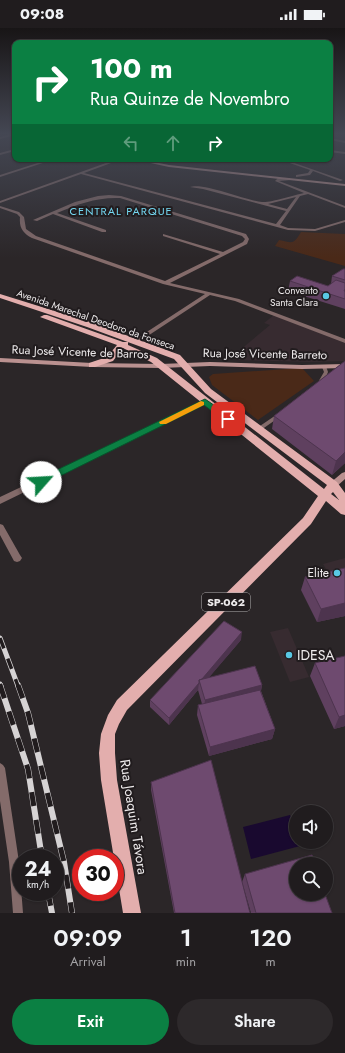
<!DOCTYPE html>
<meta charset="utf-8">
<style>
body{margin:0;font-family:Jost,sans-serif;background:#2d292b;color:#f1f3f6;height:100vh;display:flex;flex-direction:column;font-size:15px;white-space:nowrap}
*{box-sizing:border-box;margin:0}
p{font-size:13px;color:#a2a1a4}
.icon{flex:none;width:22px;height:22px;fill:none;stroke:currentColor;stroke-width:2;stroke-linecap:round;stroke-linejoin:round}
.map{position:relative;height:885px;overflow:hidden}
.side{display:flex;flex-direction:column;background:#201c1e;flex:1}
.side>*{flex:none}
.top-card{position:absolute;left:12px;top:12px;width:321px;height:122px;border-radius:8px;box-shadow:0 1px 3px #0004,0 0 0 1px #3d3a3c;background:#0b8043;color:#fff;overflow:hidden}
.tools{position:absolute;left:289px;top:777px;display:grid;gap:8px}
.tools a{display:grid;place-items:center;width:44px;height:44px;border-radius:50%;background:#201c1e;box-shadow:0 1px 3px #0004,0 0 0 1px #3d3a3c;font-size:20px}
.speed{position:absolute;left:12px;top:821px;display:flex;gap:8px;font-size:20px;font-weight:700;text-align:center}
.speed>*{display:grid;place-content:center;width:52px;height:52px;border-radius:50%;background:#201c1e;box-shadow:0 1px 3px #0004,0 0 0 1px #3d3a3c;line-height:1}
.speed small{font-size:10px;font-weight:400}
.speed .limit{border:6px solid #d22;background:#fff;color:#111}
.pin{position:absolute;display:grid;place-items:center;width:34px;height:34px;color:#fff;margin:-17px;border-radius:8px;box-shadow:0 2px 6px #0006}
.me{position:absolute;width:44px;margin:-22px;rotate:64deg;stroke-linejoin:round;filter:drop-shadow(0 0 3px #0008)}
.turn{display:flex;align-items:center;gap:14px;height:84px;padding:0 12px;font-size:18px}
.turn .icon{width:52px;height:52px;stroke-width:2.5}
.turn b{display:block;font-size:28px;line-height:34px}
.lanes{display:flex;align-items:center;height:38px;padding:0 12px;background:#0003;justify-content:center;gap:20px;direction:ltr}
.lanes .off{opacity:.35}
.eta{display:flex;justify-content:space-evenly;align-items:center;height:68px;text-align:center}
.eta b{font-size:24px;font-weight:600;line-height:28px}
.cta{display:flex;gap:8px;margin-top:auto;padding:8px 12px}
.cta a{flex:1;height:46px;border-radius:24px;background:#0b8043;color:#fff;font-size:16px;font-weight:600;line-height:46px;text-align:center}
.cta a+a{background:#2d292b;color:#f1f3f6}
.status{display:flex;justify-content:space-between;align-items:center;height:28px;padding:0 20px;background:#201c1e;direction:ltr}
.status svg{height:11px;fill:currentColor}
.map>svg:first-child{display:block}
</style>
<div class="status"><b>09:08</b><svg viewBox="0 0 49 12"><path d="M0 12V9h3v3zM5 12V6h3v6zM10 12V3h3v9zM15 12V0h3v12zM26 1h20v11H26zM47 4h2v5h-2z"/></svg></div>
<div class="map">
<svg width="345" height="885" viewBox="0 0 345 885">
<rect width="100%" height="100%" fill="#2b2628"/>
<!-- built -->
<path fill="#372b30" d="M274,287l71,28v18l-34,1 -76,-2 -1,-5 36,-30 -6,-2z
M345,530v23l-10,3 -12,-20z
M288,600l21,49 -19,5 -20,-50z"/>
<!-- green -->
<path fill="#4a2918" d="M301,204l44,2v32l-70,-20 4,-6c14,3 14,5 22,-8z
M302,340l12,13 -56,39 -46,-35 -3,-8 4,-3z"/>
<!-- water -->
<path fill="#19092f" d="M290,787l6,18v9h3l1,4 -49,13 -8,-32z"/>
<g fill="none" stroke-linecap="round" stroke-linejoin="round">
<!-- service -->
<path fill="#846b6a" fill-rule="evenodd" d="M322,338h4l2,6 -5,12 -3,2 -3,-2 7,-12 -2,-5z
M279,385l3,2 -1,1 -20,14h-4l-1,-1 1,-1z
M0,735l3,2 2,3 14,94 4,51h-10l-4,-51 -9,-61z"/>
<!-- minor -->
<path fill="#846b6a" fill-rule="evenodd" d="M11,106l4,1 -15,4v-2z
M330,110l15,3v2l-15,-3z
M15,121v2l-15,4v-2z
M330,122l15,2v2l-15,-2z
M50,131h5l-55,18v-2z
M117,131h5l-38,14 192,51 10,-13 -83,-22 -13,-2c13,-5 55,13 72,15 8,1 32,-7 42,-9l-29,-12 3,-3h12l1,2 -12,1 66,25v2l-37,-14 -8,2 -20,29 8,3 27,1 30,-9v2l-30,9 -27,-1 -207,-56 -81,29v-2zM296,169l-9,12 -19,-5z
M278,131h5l60,21 -3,1 -27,-10 -3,4 -14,2v-2l12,-2 2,-3z
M109,167l12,1 125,38 3,5 -2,5 -77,39 69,16 106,40v4l-110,-42 -25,-6 -73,48h-4v-2l72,-47 -42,-10 -131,-46c-9,-5 -13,-10 -12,-21l-3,-3 -17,-6v-2l19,6 5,5 2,12 10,7 129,45 55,-27 -57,-18v-2l60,18 20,-10 2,-3 -3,-3 -122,-38c-23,-1 -42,6 -63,15l49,17v2h-4l-49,-18 -16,7 -4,-1 42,-18 23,-6z
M205,372l3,2 -1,1 -207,101v-7z
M0,496l3,1 17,30 2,3 -2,3 -3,1 -3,-1 -14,-26z"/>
<!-- secondary -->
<path fill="#ba9190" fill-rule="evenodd" d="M132,131h7l30,6 176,19v2l-176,-19z
M0,330l92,5 69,1 49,-2 92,3 43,-1v4l-43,1 -92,-3 -49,2 -69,-1 -92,-5z
M345,444v7l-9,8h-6l-1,-2 1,-2 12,-10z"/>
<!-- primary -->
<path fill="#e3aead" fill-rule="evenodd" d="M0,266l93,29 87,32 31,34 126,93 8,11v22l-4,-1 -15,-13 -15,23 -184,186 -8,14 -4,10v19l2,27 24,133h-18l-22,-133 -2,-27 2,-19 7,-19 9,-15 186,-182 15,-22 -167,-134 -28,-14 -10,13 -18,6h-6v-4l18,-6 10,-12 -77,-28 4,-2h3l76,27h5v3l29,13 167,131 3,-4 -122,-92 -31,-34 -87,-32 -87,-29zM333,464l6,8 -8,-6z"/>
<defs>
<path id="rail-far1" d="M0,610l18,48
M0,656l1,2"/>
<path id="rail" d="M0,657l28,84 14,89
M18,657l10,28 36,149 8,51
M48,864l4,21"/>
</defs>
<!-- rail-far1 casing -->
<use href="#rail-far1" stroke="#d6d3d4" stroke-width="5"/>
<!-- rail casing -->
<use href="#rail" stroke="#d6d3d4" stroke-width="6"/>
<!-- rail-far1 -->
<use href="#rail-far1" stroke="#211c1e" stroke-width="3.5" stroke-dasharray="11" stroke-linecap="butt"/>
<!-- rail -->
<use href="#rail" stroke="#211c1e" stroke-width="5" stroke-dasharray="14" stroke-linecap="butt"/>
</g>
<!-- wall -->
<path fill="#5f405f" d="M345,241v40l-57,-18 2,-10 38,5 3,-2 1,-8z
M345,333v102l-13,12 -60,-46 2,-13z
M345,540v48l-28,6 -16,-32 4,-13z
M241,612l-32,37 53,8 -1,6 14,38 -3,10 -63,17 -12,-41 1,-10 4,-1 -4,-14 -29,35 -19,-18v-7z
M315,635l30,63 -11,3 -24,-53z
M151,754l99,131h-76l-23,-123z
M245,846l87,39h-81l-9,-31z"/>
<!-- shaded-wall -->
<path fill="#4d344e" d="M345,424v11l-13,12 4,-14z
M345,575v13l-28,6 4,-13z
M242,604l-1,8 -40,47 -2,-5z
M199,655l-1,7 -29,35v-7z
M262,657l-2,10 -56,15 1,-10z
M345,687v11l-11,3 5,-12z
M275,701l-3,10 -63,17 1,-9z"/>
<!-- building -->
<path fill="#6e4a6f" stroke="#4d344e" d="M343,241h2v11l-13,-4z
M297,248l31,10 8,-6 9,3v6l-1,2h1v8l-55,-18z
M345,333v91l-9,9 -62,-45z
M345,540v35l-24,6 -16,-32z
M224,593l18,11 -40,47 -3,1v3l-30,35 -19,-18z
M345,628v59l-6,2 -24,-54z
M255,638l7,19 -57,15 -6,-20z
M260,662l15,39 -65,18 -12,-42z
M211,732l39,153h-75l-24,-131z
M312,827l3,9h-19v30h29l7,19h-76l-11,-39z"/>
<!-- sky -->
<linearGradient id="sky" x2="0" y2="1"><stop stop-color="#181516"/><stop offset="0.46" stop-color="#444753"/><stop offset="1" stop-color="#444753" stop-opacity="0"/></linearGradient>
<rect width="345" height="230" fill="url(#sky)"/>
<!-- route -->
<path fill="#0b8043" stroke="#07532c" d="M205,371l26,18 1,2 -1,2h-6l-21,-16 -160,79h-6l-2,-2 2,-3z"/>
<!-- slow -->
<path fill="#f59e0b" d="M201,373l3,1v3l-38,19h-6l-1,-2z"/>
<!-- markers -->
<g fill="#59c8e4" stroke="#211c1e" stroke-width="1.5">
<circle cx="326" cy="268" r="4"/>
<circle cx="337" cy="545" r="4"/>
<circle cx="289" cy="627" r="4"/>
</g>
<g text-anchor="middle" stroke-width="4" stroke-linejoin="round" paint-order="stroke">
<!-- far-poi labels -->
<g font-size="10" fill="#eeebec" stroke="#211c1e" text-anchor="end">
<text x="318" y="266">Convento<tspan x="318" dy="12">Santa Clara</tspan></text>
</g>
<!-- far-street labels -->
<g font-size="10" fill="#eeebec" stroke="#211c1e">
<text transform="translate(96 291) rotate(19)" y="4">Avenida Marechal Deodoro da Fonseca</text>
</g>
<!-- far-neighbourhood labels -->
<g font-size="11" letter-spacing="1" fill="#74d8f2" stroke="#211c1e">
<text x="121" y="187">CENTRAL PARQUE</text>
</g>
<!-- shield labels -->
<rect fill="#211c1e" stroke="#b0adae" stroke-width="1" x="202" y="565" width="48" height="18" rx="3"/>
<g font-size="11" font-weight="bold" fill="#eeebec">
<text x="226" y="578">SP-062</text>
</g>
<!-- street labels -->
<g font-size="12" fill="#eeebec" stroke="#211c1e">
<text transform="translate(80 324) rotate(2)" y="4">Rua José Vicente de Barros</text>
<text transform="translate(265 326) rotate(1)" y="4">Rua José Vicente Barreto</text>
</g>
<!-- poi labels -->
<g font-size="12" fill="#eeebec" stroke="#211c1e" text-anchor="end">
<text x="329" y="549">Elite</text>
</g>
<!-- near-poi labels -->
<g font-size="14" fill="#eeebec" stroke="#211c1e" text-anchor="start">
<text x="297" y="632">IDESA</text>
</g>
<!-- near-street labels -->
<g font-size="14" fill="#eeebec" stroke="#211c1e">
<text transform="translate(134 789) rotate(81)" y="5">Rua Joaquim Távora</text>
</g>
</g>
</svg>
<div class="tools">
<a><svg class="icon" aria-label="sound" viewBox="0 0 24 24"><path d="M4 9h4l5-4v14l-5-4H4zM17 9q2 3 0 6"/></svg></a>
<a><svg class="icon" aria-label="search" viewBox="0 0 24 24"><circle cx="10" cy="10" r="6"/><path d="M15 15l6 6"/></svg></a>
</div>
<div class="speed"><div>24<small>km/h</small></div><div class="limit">30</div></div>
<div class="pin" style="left:228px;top:391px;background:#d93025"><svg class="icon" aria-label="arrive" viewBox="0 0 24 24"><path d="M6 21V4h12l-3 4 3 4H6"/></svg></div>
<svg class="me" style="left:41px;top:454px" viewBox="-20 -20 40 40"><circle r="19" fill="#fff"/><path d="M0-13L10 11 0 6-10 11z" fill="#0b8043"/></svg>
<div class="top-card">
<div class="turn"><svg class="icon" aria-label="right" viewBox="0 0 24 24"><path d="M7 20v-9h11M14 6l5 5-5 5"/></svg><div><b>100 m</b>Rua Quinze de Novembro</div></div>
<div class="lanes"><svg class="icon off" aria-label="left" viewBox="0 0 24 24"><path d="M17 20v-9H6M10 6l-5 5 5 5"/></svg><svg class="icon off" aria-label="ahead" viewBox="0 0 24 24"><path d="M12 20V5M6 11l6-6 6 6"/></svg><svg class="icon" aria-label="right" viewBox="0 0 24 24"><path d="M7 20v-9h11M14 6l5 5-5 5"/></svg></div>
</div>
</div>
<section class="side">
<div class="eta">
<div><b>09:09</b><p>Arrival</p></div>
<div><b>1</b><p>min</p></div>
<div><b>120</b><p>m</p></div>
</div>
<div class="cta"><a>Exit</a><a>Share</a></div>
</section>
